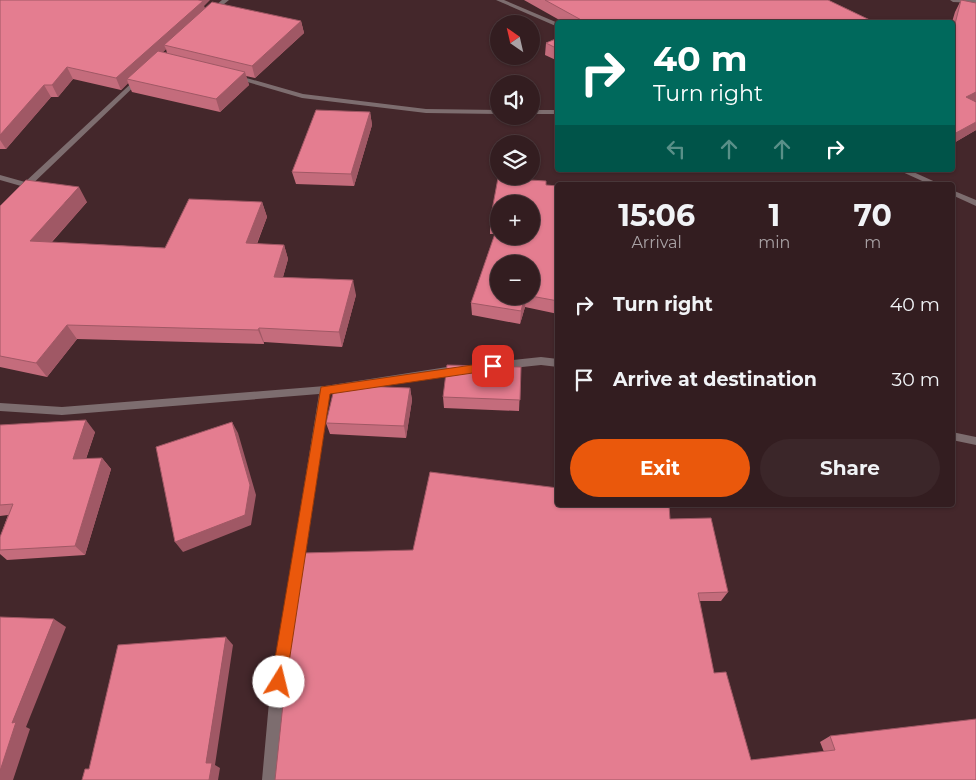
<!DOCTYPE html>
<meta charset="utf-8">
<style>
body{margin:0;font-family:Montserrat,sans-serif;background:#3b2629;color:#f1f3f6;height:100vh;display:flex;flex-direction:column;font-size:19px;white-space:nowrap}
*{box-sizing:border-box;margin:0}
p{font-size:16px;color:#a9a2a5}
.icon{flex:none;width:28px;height:28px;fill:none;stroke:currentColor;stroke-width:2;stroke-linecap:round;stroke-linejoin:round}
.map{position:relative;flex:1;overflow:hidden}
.panel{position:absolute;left:555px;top:182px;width:400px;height:325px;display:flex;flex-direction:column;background:#331d20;border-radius:5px;box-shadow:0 1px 4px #0004,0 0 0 1px #4e3b3e}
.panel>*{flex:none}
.top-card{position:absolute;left:555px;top:20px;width:400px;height:152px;border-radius:5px;box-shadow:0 1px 4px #0004,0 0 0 1px #4e3b3e;background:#00695c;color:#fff;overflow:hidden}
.needle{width:32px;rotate:326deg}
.controls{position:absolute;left:490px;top:15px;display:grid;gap:10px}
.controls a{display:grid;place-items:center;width:50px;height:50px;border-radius:50%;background:#331d20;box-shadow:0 1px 4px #0004,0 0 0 1px #4e3b3e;font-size:25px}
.pin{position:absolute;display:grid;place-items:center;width:42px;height:42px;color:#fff;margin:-21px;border-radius:10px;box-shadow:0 2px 8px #0006}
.me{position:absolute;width:55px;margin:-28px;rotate:9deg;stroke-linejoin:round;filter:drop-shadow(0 0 4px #0008)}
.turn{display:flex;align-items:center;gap:18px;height:105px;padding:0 15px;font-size:22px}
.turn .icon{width:65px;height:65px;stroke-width:2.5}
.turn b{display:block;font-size:35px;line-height:42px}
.lanes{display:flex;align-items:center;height:48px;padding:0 15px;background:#0003;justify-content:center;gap:25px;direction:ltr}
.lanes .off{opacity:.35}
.eta{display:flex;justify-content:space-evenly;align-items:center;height:85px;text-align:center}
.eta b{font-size:30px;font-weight:700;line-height:35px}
.primary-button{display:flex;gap:10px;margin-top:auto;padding:10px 15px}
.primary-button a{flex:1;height:58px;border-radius:30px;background:#ea580c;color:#fff;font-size:20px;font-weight:700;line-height:58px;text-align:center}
.primary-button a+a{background:#3b2629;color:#f1f3f6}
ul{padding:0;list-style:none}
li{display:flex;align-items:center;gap:15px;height:75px;padding:0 15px}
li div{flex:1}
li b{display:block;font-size:19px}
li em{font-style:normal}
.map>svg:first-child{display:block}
</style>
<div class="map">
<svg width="976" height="780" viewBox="0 0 976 780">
<rect width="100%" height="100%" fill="#44272b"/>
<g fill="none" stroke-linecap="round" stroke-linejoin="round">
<!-- street -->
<path fill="#7d6d6f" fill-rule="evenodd" d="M222,0h7l-16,13h-4v-2z
M496,0h8l54,23v4z
M950,0h26v3l-23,-1z
M236,75l67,19 123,15 73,1v4l-73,-1 -124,-15 -68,-20 -1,-1z
M138,77l5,1 -119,114h-6l-1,-2 4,-4 -21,-6v-5l25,7z
M531,110h27v4h-27z
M898,170h11l33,15h-11z
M952,190l24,10v6l-24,-11z
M541,357l17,2v8l-17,-2 -64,7 -5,-4 5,-4z
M460,365l5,4 -5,4 -130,20 -47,309 -7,78h-14l7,-78 50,-308 -257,21 -62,-4v-8l62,4 263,-21z
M952,432l24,5v8l-24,-5z"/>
</g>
<!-- wall -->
<path fill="#c46c7c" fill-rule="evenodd" d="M0,0l204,6 1,3 96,12 3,12 -49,45 -9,-2 3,9 -29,27 -88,-20 -4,-9 -7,7 -48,-11 -15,18h-7l-45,52h-6zM166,49l1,4 -4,-1z
M524,0h304l46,22h-311z
M961,0l13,102h2v28l-24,14v-122l3,-10z
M558,38v23l-13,-6 1,-12z
M370,112l2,13 -18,61 -58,-2 -4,-12z
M546,185l12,1v128l-33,-7 -5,17 -48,-9 -1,-12 24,-69h-5v-13zM531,264v32h-32z
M87,202l-35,40 113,6 97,-46 5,15 -10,27 27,1 4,14 -5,18 73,18 -14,52 -78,-5v2l-187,-5 -30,38 -47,-10v-161z
M521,367l-2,44 -75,-3 -1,-11z
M410,388l2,12 -6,38 -76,-4 -4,-11z
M0,425l95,7 -9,27 16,-1 9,11 -26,86 -78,5 -7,-6v-17l8,-22 -8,1z
M670,519l58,73 -7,9h-22l15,72 37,87 73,-8 -4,-10 10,-6 146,44h-701l138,-230z"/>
<!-- shaded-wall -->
<path fill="#a05865" d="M195,0h15l-6,6 2,6 -42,33 2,4 -34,31 -5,-1 1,4 -7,7 -5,-12z
M301,21l3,12 -49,45 -3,-12z
M67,67l6,12 -15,18 -6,-12z
M245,72l4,13 -29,27 -4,-13z
M44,85l7,12 -45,52 -6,-9v-5z
M976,92v9l-18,9 8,-13z
M370,112l2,13 -18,61 -3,-12z
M976,122v8l-24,14v-9z
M79,187l8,15 -47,53 -10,-14z
M262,202l5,15 -16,41 -5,-15z
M284,245l4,14 -9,32 -5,-14z
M353,280l3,15 -14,52 -3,-15z
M526,296l-1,11 -5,17 1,-13z
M67,325l10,14 -30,38 -11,-14z
M259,328l5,14v2l-6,-14z
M410,388l2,12 -6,38 -2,-12z
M86,420l9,12 -13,38 -9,-11z
M232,422l6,11 18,62 -5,30 -68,27 -8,-10z
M102,458l9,11 -26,86 -10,-9z
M54,619l12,8 -40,100 4,2 -17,51h-13v-9l12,-48z
M226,637l7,8 -18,120 5,3 -2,12h-9l-3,-17z"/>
<!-- building -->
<path fill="#e47d90" stroke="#a05865" d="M0,0h198l5,1 -87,77 -49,-11 -15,18h-8l-44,50z
M545,0h283l46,22h-289z
M961,0l15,3v89l-10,5 10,5v20l-24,13v-99z
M212,2l89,19 -49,45 -88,-21z
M558,38v11l-12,-6z
M158,51l87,21 -29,27 -89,-20z
M316,110l54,2 -19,62 -59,-2z
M498,178l48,3v4l12,1v115l-27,-5v-32h-32v32h26l-4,15 -50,-8 28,-81v14h32v-32h-32v17h-9z
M26,180l53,7 -49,54 135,7 24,-49 73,3 -16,41 38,2 -10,32 79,3 -14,52 -80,-4 -1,2 -191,-5 -31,38 -36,-7v-150z
M447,365l74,2 -1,33 -77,-3z
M335,385l75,3 -6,38 -78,-3z
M86,420l-13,39 29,-1 -27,88 -75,4v-13l13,-33 -13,1v-80z
M232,422l18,63 -5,30 -70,27 -19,-95z
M430,472l128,16v17h111l1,14 41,-1 17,74 -30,1 16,80 12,-1 25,88 84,-10 -5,-14 146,-17v61h-701l10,-95 18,-132 110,-3z
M0,617l54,2 -42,104 4,-1 -16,49z
M226,637l-20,126h6l-3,17h-127l3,-11h4l29,-124z"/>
<!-- route -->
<path fill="#ea580c" stroke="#983908" d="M493,362l6,4 -6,4 -163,24 -44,288 -2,6 -5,2 -6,-2 -2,-6 50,-295z"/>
</svg>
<div class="controls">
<a><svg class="needle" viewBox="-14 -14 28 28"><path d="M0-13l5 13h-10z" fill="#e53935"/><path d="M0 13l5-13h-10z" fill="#a9a2a5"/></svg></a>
<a><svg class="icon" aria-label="sound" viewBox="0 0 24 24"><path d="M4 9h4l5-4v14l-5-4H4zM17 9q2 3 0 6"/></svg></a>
<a><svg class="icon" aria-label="layers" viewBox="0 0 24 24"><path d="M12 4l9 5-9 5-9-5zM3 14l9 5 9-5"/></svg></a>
<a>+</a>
<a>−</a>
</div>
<div class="pin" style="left:493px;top:366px;background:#d93025"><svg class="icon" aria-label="arrive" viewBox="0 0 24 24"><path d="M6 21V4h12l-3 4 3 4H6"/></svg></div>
<svg class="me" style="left:279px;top:682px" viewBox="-20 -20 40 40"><circle r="19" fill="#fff"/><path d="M0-13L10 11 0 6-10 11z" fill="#ea580c"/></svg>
<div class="top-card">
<div class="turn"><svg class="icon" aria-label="right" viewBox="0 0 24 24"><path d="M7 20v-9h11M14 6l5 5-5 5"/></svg><div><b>40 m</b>Turn right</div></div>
<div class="lanes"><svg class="icon off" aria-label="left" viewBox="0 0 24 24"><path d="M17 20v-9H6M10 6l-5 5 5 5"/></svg><svg class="icon off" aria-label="ahead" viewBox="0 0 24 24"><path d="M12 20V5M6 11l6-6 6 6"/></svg><svg class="icon off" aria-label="ahead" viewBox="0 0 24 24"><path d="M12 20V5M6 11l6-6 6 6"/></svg><svg class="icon" aria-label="right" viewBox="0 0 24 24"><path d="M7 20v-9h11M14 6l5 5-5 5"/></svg></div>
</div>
<section class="panel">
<div class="eta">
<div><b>15:06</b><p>Arrival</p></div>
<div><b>1</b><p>min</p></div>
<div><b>70</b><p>m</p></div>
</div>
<ul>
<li><svg class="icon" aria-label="right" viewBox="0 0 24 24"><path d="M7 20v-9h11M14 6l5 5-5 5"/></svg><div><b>Turn right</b></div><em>40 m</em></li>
<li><svg class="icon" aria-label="arrive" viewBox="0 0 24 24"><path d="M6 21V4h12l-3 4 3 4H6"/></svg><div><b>Arrive at destination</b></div><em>30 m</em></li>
</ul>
<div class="primary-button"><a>Exit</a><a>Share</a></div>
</section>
</div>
